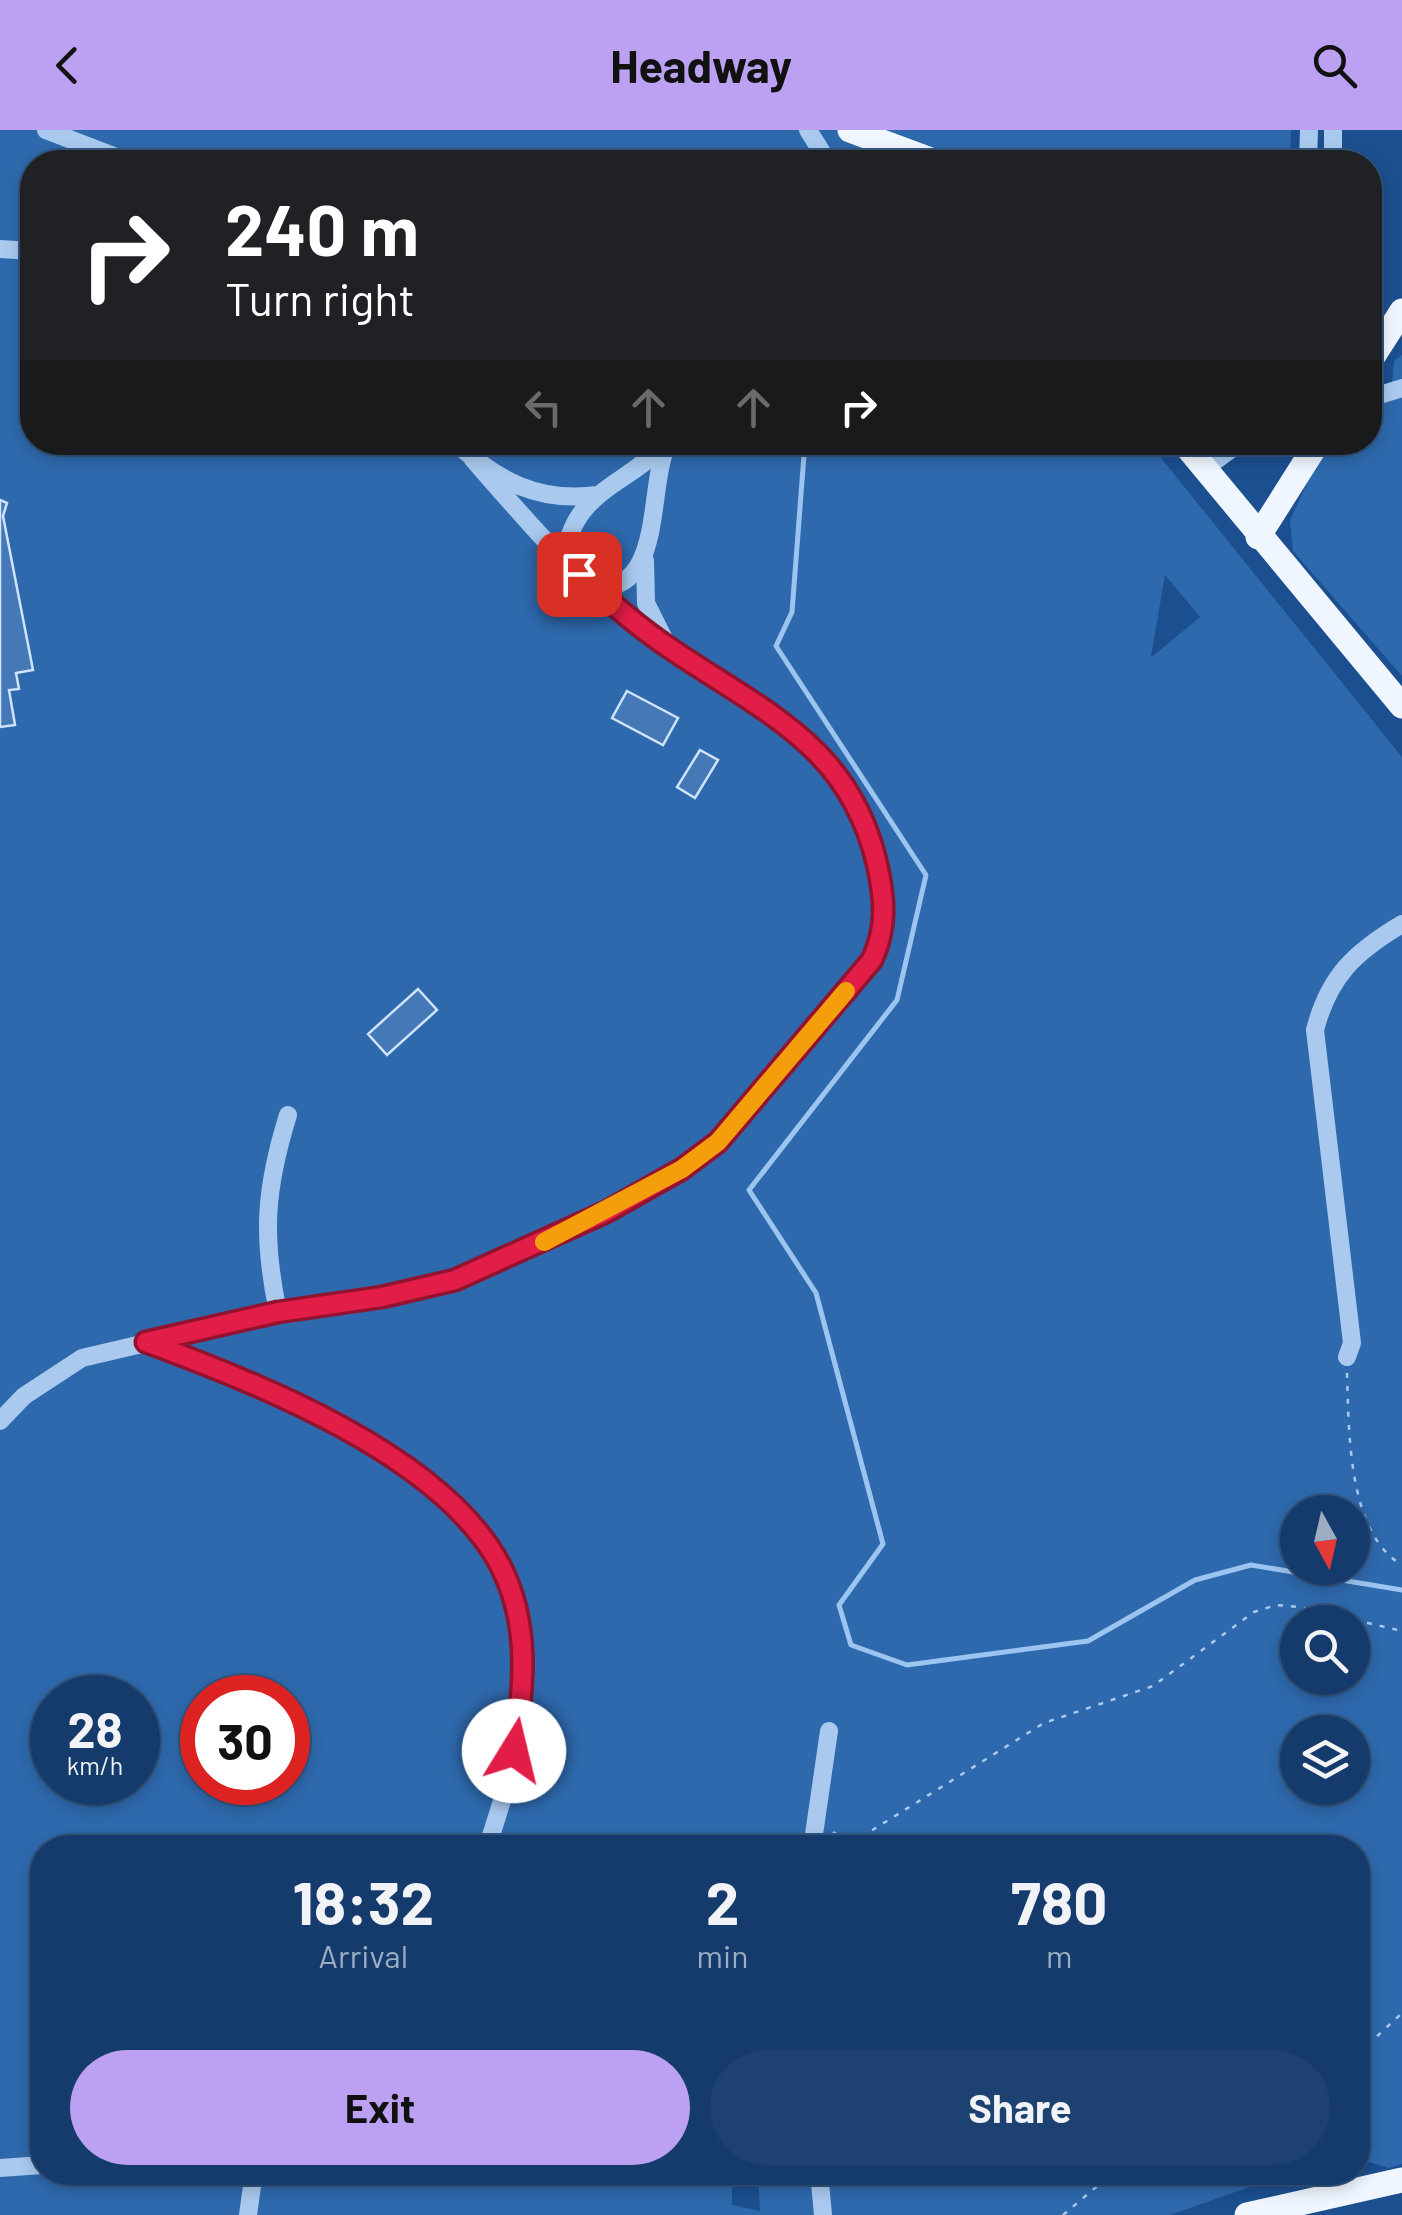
<!DOCTYPE html>
<style>
body{margin:0;font-family:Barlow,sans-serif;background:#1d4271;color:#f1f3f6;height:100vh;display:flex;flex-direction:column;font-size:38px;white-space:nowrap}
*{box-sizing:border-box;margin:0}
p{font-size:32px;color:#9dadc1}
.icon{flex:none;width:55px;height:55px;fill:none;stroke:currentColor;stroke-width:2;stroke-linecap:round;stroke-linejoin:round}
.map{position:relative;flex:1;overflow:hidden}
.panel{position:absolute;left:30px;top:1705px;width:1340px;height:350px;display:flex;flex-direction:column;background:#143b6b;border-radius:40px;box-shadow:0 5px 15px #0003,0 0 0 2px #33557e}
.panel>*{flex:none}
.hud{position:absolute;left:20px;top:20px;width:1362px;height:305px;border-radius:40px;box-shadow:0 5px 15px #0003,0 0 0 2px #33557e;background:#202124;color:#fff;overflow:hidden}
.needle{width:65px;rotate:172deg}
.fabs{position:absolute;left:1280px;top:1365px;display:grid;gap:20px}
.fabs a{display:grid;place-items:center;width:90px;height:90px;border-radius:50%;background:#143b6b;box-shadow:0 5px 15px #0003,0 0 0 2px #33557e;font-size:50px}
.speed{position:absolute;left:30px;top:1545px;display:flex;gap:20px;font-size:50px;font-weight:700;text-align:center}
.speed>*{display:grid;place-content:center;width:130px;height:130px;border-radius:50%;background:#143b6b;box-shadow:0 5px 15px #0003,0 0 0 2px #33557e;line-height:1}
.speed small{font-size:25px;font-weight:400}
.speed .limit{border:15px solid #d22;background:#fff;color:#111}
.pin{position:absolute;display:grid;place-items:center;width:85px;height:85px;color:#fff;margin:-42px;border-radius:20px;box-shadow:0 5px 15px #0006}
.me{position:absolute;width:110px;margin:-55px;rotate:9deg;stroke-linejoin:round;filter:drop-shadow(0 0 8px #0008)}
.turn{display:flex;align-items:center;gap:35px;height:210px;padding:0 40px;font-size:45px}
.turn .icon{width:130px;height:130px;stroke-width:2.5}
.turn b{display:block;font-size:70px;line-height:85px}
.lanes{display:flex;align-items:center;height:95px;padding:0 40px;background:#0003;justify-content:center;gap:50px;direction:ltr}
.lanes .off{opacity:.35}
.eta{display:flex;justify-content:space-evenly;align-items:center;height:170px;text-align:center}
.eta b{font-size:60px;font-weight:700;line-height:70px}
.cta{display:flex;gap:20px;margin-top:auto;padding:20px 40px}
.cta a{flex:1;height:115px;border-radius:60px;background:#bca0f2;color:#111;font-size:40px;font-weight:700;line-height:115px;text-align:center}
.cta a+a{background:#1d4271;color:#f1f3f6}
header{display:flex;justify-content:space-between;align-items:center;height:130px;padding:0 40px;background:#bca0f2;color:#111;font-size:45px;font-weight:700}
.map>svg:first-child{display:block}
</style>
<header><svg class="icon" aria-label="back" viewBox="0 0 24 24"><path d="M15 5l-7 7 7 7"/></svg>Headway<svg class="icon" aria-label="search" viewBox="0 0 24 24"><circle cx="10" cy="10" r="6"/><path d="M15 15l6 6"/></svg></header>
<div class="map">
<svg width="1402" height="2085" viewBox="0 0 1402 2085">
<rect width="100%" height="100%" fill="#1b4f8f"/>
<!-- green -->
<path fill="#2e69ad" fill-rule="evenodd" d="M0,0h1291l-1,32h-1258v280l1117,1 253,314v1407l-13,4 -30,-9 -1,-10v-301h-1316v324l690,1v32l28,6 -2,-38h531l-119,42h-1170zM1165,445l35,42 -48,40 -1,-1zM1298,1382h54v56h-54zM1298,1492h54v56h-54zM52,1568h86v84h-86zM202,1568h86v84h-86zM1298,1602h54v56h-54z
M1402,225v321l-109,-125 -3,-31 30,-64 15,-13 35,-1v-34l21,-13 3,-34z"/>
<g fill="none" stroke-linecap="round" stroke-linejoin="round">
<!-- stream -->
<path stroke="#9cc4f0" stroke-width="5" d="M805,312l-13,170 -16,34 150,229 -29,125 -148,190 67,103 67,251 -44,61 12,40 56,20 181,-24 107,-61 56,-15 151,25"/>
</g>
<!-- building -->
<path fill="#4478b7" stroke="#cfe3fa" stroke-width="2.5" d="M0,370l7,3 -4,13 30,154 -17,3 3,16 -10,1 6,35 -15,2z
M627,561l51,27 -15,27 -51,-27z
M700,620l18,10 -23,38 -18,-11z
M418,859l19,21 -50,45 -19,-21z"/>
<g fill="none" stroke-linecap="round" stroke-linejoin="round">
<!-- path -->
<path stroke="#a9c9ee" stroke-width="2.5" stroke-dasharray="5 8" stroke-linecap="butt" d="M1347,1243c2,56 0,160 55,192
M833,1702l23,16
M850,1714l194,-121 109,-37 101,-74 22,-7 24,2 102,24
M1358,1924l44,-41
M1063,2085l51,-43"/>
<!-- minor -->
<path stroke="#a9c9ee" stroke-width="18" d="M46,0l83,32
M808,0l20,32
M1333,0v32
M1308,32l1,-32
M0,119l32,2
M1370,268l32,-10
M454,312c45,39 83,61 144,53
M1204,339l37,-27
M565,430c5,-68 61,-74 101,-117
M645,430l1,43 18,36
M594,458c72,4 52,-100 74,-146
M278,1182c-16,-76 -13,-123 10,-197
M147,1212c152,58 387,144 378,343 -3,55 -21,111 -38,163
M1347,1227l5,-14 -37,-313c14,-54 40,-78 87,-106
M0,1291l24,-25 58,-38 196,-46 104,-15 73,-17 152,-68 75,-43 36,-27 154,-182c15,-32 13,-61 5,-96 -35,-150 -163,-167 -264,-257 -51,-45 -96,-97 -141,-149
M812,1718l17,-117
M0,2038l42,-3
M819,2042l4,43
M248,2085l6,-43"/>
<!-- major -->
<path stroke="#f0f6ff" stroke-width="25" d="M850,0l86,32
M1370,231l32,-50
M1183,312l219,264
M1258,407l60,-95
M1247,2085l155,-35"/>
</g>
<g fill="none" stroke-linecap="round" stroke-linejoin="round">
<defs>
<path id="route" d="M514,1621c10,-62 17,-127 -14,-186 -58,-110 -243,-182 -354,-223l132,-30 104,-15 73,-17 151,-68 76,-43 36,-27 154,-182c15,-32 13,-61 5,-96 -27,-117 -111,-151 -203,-213 -35,-23 -64,-49 -95,-77"/>
</defs>
<!-- route casing -->
<use href="#route" stroke="#92132f" stroke-width="25"/>
<!-- route -->
<use href="#route" stroke="#e11d48" stroke-width="18"/>
<!-- slow -->
<path stroke="#f59e0b" stroke-width="18" d="M544,1112l138,-73 36,-27 128,-151"/>
</g>
</svg>
<div class="fabs">
<a><svg class="needle" viewBox="-14 -14 28 28"><path d="M0-13l5 13h-10z" fill="#e53935"/><path d="M0 13l5-13h-10z" fill="#9dadc1"/></svg></a>
<a><svg class="icon" aria-label="search" viewBox="0 0 24 24"><circle cx="10" cy="10" r="6"/><path d="M15 15l6 6"/></svg></a>
<a><svg class="icon" aria-label="layers" viewBox="0 0 24 24"><path d="M12 4l9 5-9 5-9-5zM3 14l9 5 9-5"/></svg></a>
</div>
<div class="speed"><div>28<small>km/h</small></div><div class="limit">30</div></div>
<div class="pin" style="left:579px;top:444px;background:#d93025"><svg class="icon" aria-label="arrive" viewBox="0 0 24 24"><path d="M6 21V4h12l-3 4 3 4H6"/></svg></div>
<svg class="me" style="left:514px;top:1621px" viewBox="-20 -20 40 40"><circle r="19" fill="#fff"/><path d="M0-13L10 11 0 6-10 11z" fill="#e11d48"/></svg>
<div class="hud">
<div class="turn"><svg class="icon" aria-label="right" viewBox="0 0 24 24"><path d="M7 20v-9h11M14 6l5 5-5 5"/></svg><div><b>240 m</b>Turn right</div></div>
<div class="lanes"><svg class="icon off" aria-label="left" viewBox="0 0 24 24"><path d="M17 20v-9H6M10 6l-5 5 5 5"/></svg><svg class="icon off" aria-label="ahead" viewBox="0 0 24 24"><path d="M12 20V5M6 11l6-6 6 6"/></svg><svg class="icon off" aria-label="ahead" viewBox="0 0 24 24"><path d="M12 20V5M6 11l6-6 6 6"/></svg><svg class="icon" aria-label="right" viewBox="0 0 24 24"><path d="M7 20v-9h11M14 6l5 5-5 5"/></svg></div>
</div>
<section class="panel">
<div class="eta">
<div><b>18:32</b><p>Arrival</p></div>
<div><b>2</b><p>min</p></div>
<div><b>780</b><p>m</p></div>
</div>
<div class="cta"><a>Exit</a><a>Share</a></div>
</section>
</div>
